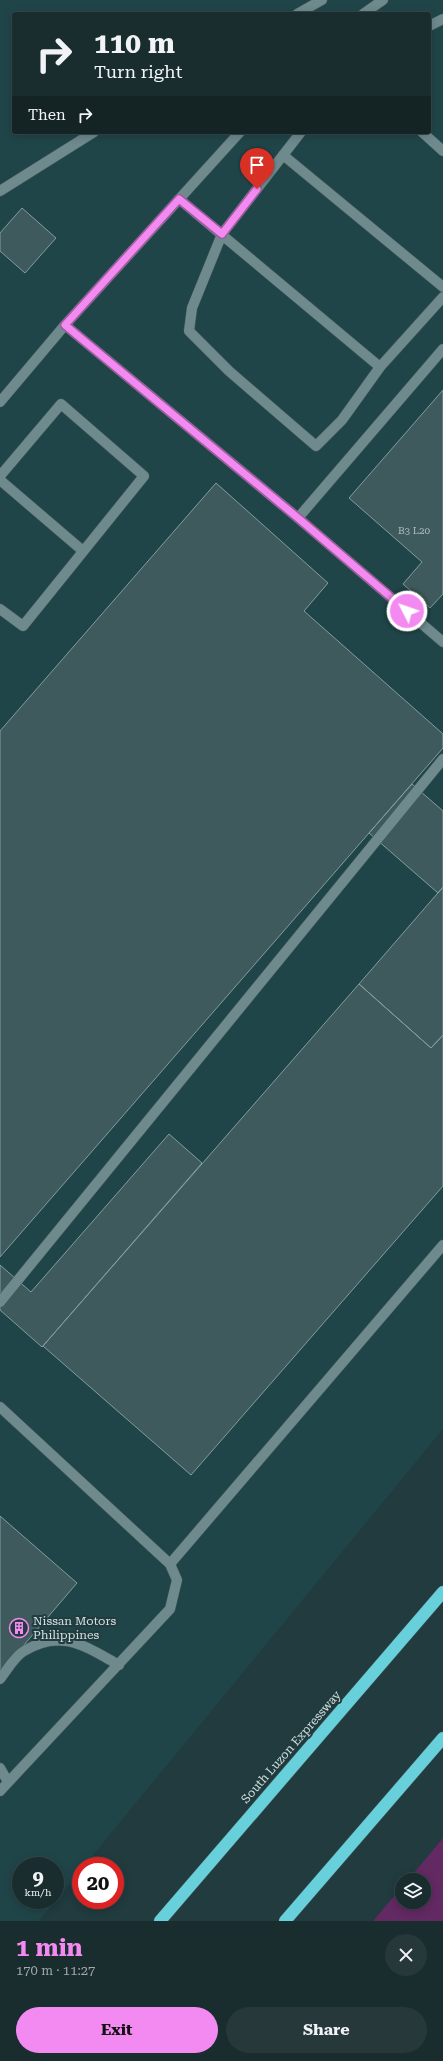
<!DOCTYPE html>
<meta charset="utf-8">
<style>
body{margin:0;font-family:"Roboto Serif",serif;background:#26383a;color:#f1f3f6;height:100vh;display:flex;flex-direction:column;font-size:15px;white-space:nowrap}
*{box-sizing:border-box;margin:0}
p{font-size:13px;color:#9fa7aa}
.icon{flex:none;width:22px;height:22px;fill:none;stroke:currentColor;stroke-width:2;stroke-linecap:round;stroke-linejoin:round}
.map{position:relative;height:1921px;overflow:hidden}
.panel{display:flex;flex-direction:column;background:#192c2e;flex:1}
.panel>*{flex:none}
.banner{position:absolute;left:12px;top:12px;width:419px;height:122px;border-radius:4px;box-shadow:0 2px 10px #0003,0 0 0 1px #37484a;background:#192c2e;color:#f1f3f6;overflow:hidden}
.controls{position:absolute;left:395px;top:1873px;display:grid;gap:8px}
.controls a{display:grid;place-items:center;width:36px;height:36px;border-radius:50%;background:#192c2e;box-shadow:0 2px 10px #0003,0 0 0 1px #37484a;font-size:20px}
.speed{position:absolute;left:12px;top:1857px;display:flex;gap:8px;font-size:20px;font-weight:700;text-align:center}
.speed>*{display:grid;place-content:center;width:52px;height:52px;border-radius:50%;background:#192c2e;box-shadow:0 2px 10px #0003,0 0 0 1px #37484a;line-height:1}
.speed small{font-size:10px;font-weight:400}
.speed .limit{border:6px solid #d22;background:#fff;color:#111}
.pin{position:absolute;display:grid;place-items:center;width:34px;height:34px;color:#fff;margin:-41px -17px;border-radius:50% 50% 50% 0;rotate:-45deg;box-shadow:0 0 4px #0007}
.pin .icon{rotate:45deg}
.me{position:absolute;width:44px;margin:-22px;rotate:311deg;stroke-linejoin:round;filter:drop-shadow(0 0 3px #0008)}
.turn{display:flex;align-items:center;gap:14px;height:84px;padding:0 16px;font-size:18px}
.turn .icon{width:52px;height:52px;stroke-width:2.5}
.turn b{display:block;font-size:28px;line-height:34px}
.then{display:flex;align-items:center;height:38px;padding:0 16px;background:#0003;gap:8px;font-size:15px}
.round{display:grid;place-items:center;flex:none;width:42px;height:42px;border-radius:21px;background:#26383a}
.headline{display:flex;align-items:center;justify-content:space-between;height:68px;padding:0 16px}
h1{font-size:24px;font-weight:700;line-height:30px;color:#f38af1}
.action{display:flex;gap:8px;margin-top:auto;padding:8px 16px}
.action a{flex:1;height:46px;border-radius:24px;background:#f38af1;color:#111;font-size:16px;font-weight:700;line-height:46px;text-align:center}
.action a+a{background:#26383a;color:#f1f3f6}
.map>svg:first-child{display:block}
</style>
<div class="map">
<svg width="443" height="1921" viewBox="0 0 443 1921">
<rect width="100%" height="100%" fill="#213b3e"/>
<!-- built -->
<path fill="#204549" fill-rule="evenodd" d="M0,0h443v1429l-359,437h-3v4l-42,51h-39zM14,14h415v118h-415zM21,1866h34v34h-34z"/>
<!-- green -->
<path fill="#622962" d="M443,1838v83h-70l29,-34v15h22v-22h-16z"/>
<!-- building -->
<path fill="#3f5a5d" stroke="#809da0" d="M22,208l34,30 -31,35 -25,-22v-18z
M443,390v204l-13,14 -27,-24 19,-22 -73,-64z
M216,483l112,100 -24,28 139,123v14l-443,509v-526z
M412,784l31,27v76l-5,6 -69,-60z
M443,887v148l-12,13 -72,-64z
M359,984l72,64 12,-13v151l-252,289 -148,-129z
M169,1134l33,29 -160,184 -42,-37v-45l31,27z
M0,1516l77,67 -77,90z"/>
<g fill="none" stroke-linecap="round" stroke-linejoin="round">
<defs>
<path id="minor" d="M297,14l25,-14
M363,14l20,-14
M429,26l14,-7
M301,132l-79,102 -30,74 -3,23 40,40 87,75 26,-26 38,-53 63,-70
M422,132l21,19
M283,155l160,132
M0,191l94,-59
M179,199l201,168
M65,325l233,193 145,124
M0,402l65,-77 175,-193
M0,476l61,-72 83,72 -121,150 -23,-17
M0,480l83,71
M298,518l145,-169
M0,1302l443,-543
M0,1407l170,157 7,16 -7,29 -170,182
M170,1564l273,-319
M0,1679c7,-9 15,-23 24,-28 38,-23 62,-4 95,14
M0,1768l8,14"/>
<path id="highway" d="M160,1921l283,-329
M285,1921l158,-183"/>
</defs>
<!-- minor casing -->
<use href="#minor" stroke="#40575a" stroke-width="11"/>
<!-- highway casing -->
<use href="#highway" stroke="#40575a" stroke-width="13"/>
<!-- minor -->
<use href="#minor" stroke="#6e8a8d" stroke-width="10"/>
<!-- highway -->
<use href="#highway" stroke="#68d0db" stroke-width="12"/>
</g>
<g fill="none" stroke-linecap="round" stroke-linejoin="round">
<defs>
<path id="route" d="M257,189l-35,45 -43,-35 -114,126 233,193 109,93"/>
</defs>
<!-- route casing -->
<use href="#route" stroke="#9e5a9d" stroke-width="10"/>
<!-- route -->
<use href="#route" stroke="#f38af1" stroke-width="7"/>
</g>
<!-- icons -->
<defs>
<symbol id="building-ring" viewBox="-11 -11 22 22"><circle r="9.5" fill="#213b3e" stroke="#f38af1" stroke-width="1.5"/><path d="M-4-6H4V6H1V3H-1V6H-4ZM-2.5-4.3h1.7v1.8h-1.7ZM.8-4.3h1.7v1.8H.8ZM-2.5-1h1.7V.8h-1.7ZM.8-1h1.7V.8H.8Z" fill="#f38af1"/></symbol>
</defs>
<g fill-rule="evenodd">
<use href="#building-ring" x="8" y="1617" width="22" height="22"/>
</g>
<g text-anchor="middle" stroke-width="4" stroke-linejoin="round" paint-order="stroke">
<!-- number labels -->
<g font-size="10" fill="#acbec0">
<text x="414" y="534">B3 L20</text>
</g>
<!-- poi labels -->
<g font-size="12" fill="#d1e0e1" stroke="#213b3e" text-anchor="start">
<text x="33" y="1625">Nissan Motors<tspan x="33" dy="14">Philippines</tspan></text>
</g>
<!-- street labels -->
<g font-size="12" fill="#d1e0e1" stroke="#213b3e">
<text transform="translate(291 1747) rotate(-49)" y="4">South Luzon Expressway</text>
</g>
</g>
</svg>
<div class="controls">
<a><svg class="icon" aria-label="layers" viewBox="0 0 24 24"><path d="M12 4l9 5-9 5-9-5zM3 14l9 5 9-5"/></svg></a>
</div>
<div class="speed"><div>9<small>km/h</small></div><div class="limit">20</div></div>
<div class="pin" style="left:257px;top:189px;background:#d93025"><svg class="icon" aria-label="arrive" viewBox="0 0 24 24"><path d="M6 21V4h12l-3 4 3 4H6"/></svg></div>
<svg class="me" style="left:407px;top:611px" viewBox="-20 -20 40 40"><circle r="17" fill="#f38af1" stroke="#fff" stroke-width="3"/><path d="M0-11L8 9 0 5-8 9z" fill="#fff"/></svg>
<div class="banner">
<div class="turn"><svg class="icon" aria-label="right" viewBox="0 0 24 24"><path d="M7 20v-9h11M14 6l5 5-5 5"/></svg><div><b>110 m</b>Turn right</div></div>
<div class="then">Then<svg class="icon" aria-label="right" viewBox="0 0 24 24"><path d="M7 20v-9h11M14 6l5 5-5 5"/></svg></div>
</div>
</div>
<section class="panel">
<div class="headline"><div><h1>1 min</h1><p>170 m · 11:27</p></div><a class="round"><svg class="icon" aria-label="close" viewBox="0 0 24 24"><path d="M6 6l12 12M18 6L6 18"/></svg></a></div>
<div class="action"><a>Exit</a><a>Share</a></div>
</section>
